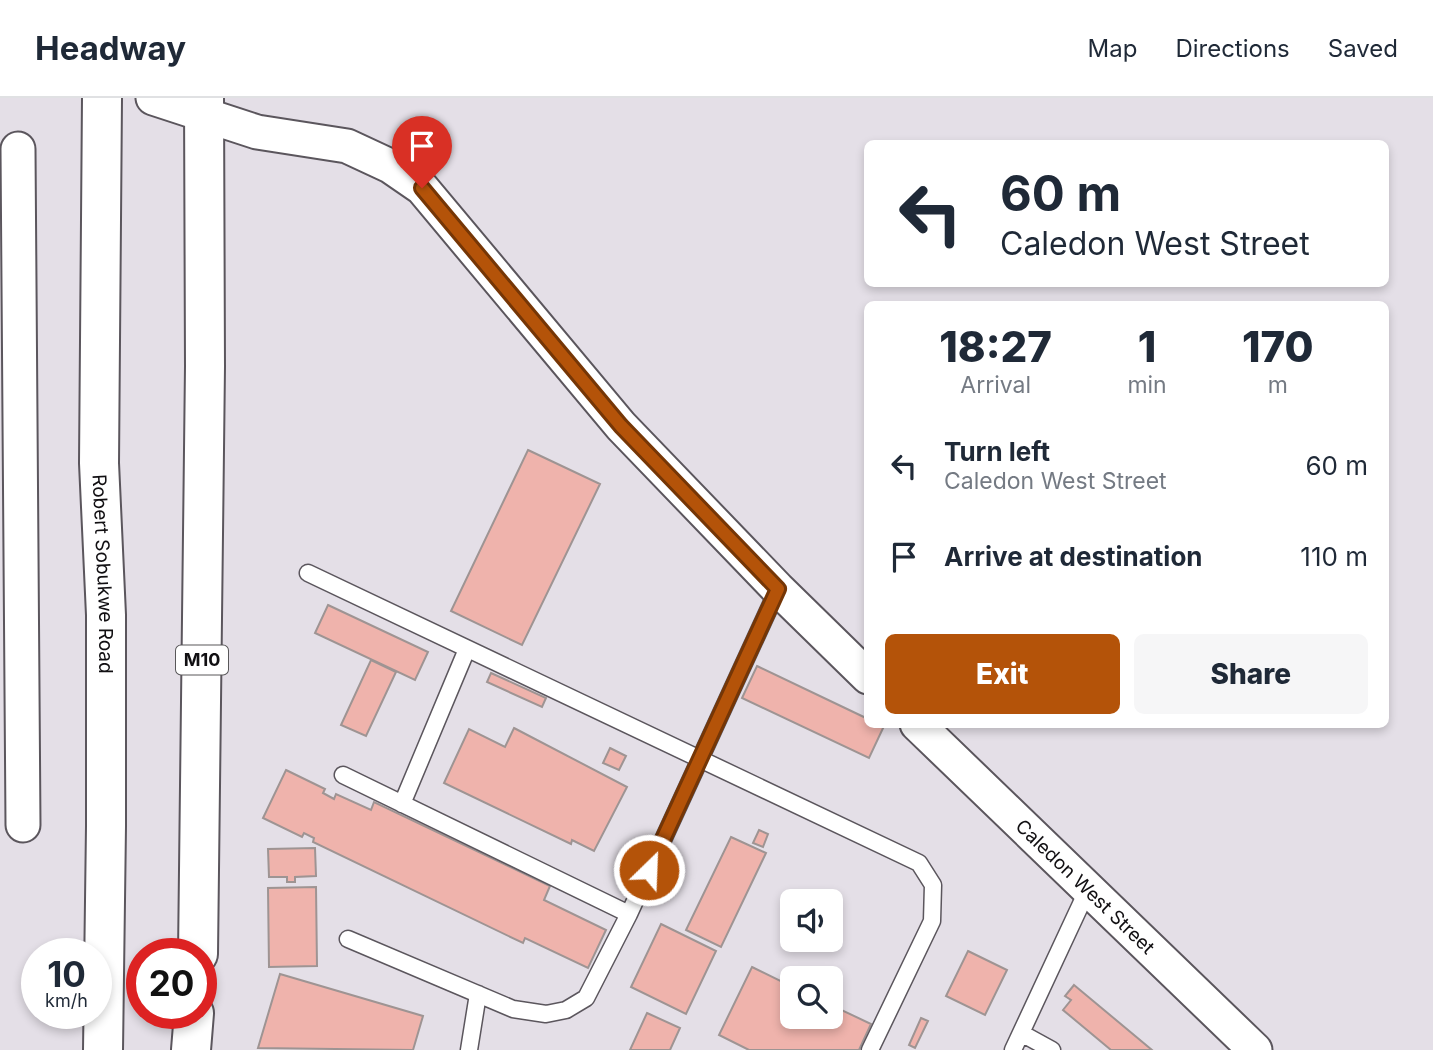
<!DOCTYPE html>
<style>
body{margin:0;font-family:Inter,sans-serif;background:#f6f6f7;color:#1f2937;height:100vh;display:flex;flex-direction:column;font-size:26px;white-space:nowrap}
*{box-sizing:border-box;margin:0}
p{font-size:23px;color:#747a83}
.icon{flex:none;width:38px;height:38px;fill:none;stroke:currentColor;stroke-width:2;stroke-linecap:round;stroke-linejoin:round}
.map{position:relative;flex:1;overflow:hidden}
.side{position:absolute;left:864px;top:203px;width:525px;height:427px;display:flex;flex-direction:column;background:#fff;border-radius:10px;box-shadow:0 4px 10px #0003}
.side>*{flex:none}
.top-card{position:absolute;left:864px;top:42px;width:525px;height:147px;border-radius:10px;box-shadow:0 4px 10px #0003;background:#fff;color:#1f2937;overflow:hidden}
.tools{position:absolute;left:780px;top:791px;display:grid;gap:14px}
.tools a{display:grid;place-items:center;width:63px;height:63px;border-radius:10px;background:#fff;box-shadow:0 4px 10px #0003;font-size:35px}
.speed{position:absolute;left:21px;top:840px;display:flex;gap:14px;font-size:35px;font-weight:700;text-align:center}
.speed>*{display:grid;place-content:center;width:91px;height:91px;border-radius:50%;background:#fff;box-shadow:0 4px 10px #0003;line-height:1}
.speed small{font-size:18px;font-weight:400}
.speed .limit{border:10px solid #d22;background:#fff;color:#111}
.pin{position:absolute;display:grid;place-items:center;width:60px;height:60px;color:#fff;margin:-72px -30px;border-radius:50% 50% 50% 0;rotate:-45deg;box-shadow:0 0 7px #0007}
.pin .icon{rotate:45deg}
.me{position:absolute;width:77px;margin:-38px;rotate:24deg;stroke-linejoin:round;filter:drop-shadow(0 0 5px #0008)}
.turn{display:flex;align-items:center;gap:24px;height:147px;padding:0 21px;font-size:32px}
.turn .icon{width:91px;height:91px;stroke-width:2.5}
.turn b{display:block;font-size:49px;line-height:60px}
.eta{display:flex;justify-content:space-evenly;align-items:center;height:119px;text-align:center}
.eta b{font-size:42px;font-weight:800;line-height:49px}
.cta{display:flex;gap:14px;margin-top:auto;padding:14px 21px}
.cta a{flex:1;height:80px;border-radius:10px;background:#b45309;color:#fff;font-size:28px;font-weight:800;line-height:80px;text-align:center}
.cta a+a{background:#f6f6f7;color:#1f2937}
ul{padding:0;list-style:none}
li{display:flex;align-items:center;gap:21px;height:91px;padding:0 21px}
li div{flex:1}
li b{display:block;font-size:26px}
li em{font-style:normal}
header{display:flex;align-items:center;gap:42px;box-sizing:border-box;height:98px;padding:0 35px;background:#fff;border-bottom:2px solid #e0e1e3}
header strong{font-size:33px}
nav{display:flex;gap:38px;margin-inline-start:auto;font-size:24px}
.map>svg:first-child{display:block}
</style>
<header>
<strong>Headway</strong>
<nav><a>Map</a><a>Directions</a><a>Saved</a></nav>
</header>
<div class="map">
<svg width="1433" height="952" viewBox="0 0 1433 952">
<rect width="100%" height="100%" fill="#e4dfe7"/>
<!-- building -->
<path fill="#efb3ac" stroke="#9e9493" stroke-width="2" d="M528,352l72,34 -78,161 -71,-34z
M328,507l100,47 -13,28 -100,-47z
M371,562l25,12 -30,64 -25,-11z
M757,568l111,53v5l16,2 -15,32 -127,-60z
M491,575l55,25 -4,9 -55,-25z
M514,630l113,59 -33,64 -22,-11 -1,4 -127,-61 25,-54 36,18z
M610,650l16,8 -7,14 -16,-7z
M286,672l39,19 -2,4 11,6 2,-5 35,16 3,-8 176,84 -6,14 62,30 -18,38 -63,-30 -2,5 -210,-101 1,-4 -10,-5 -2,4 -39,-19z
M759,732l9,4 -5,13 -10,-4z
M731,739l35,16 -45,94 -35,-17z
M315,750l1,28 -21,1v5h-8v-5h-18l-1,-28z
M316,789l1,79 -48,1 -1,-79z
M661,826l55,27 -30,63 -55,-27z
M968,853l39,19 -22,45 -39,-19z
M752,869l41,20v30h38v-12l40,19 -12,26h-110l-30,-15z
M280,876l143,42 -10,34 -155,-2z
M1074,887l78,65h-41l-48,-40 8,-10 -6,-4z
M647,915l33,15 -10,22h-40z
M921,920l7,3 -13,27 -6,-3z"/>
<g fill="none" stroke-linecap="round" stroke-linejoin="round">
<defs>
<path id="service" d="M308,475l611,290 14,22 -1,36 -62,129
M343,677l286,139
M402,706l65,-155
M348,841l165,70 33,5 20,-4 20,-12 43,-84 149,-325
M1021,935l31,17
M469,952l9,-56
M1013,952l75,-161"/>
<g id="minor">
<path d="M153,0l104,34 90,14 43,20 32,22 199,238 157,163 90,88"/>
<path d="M18,51l5,676"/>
<path id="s1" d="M917,626l338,326"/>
</g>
<g id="primary">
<path id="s2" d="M102,0l-3,365 7,152v211l-3,224"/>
<path d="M198,856l7,-588 -1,-268"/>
<path d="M191,952l3,-37"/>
</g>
</defs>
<!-- service casing -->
<use href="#service" stroke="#5b565d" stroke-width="19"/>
<!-- minor casing -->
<use href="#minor" stroke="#5b565d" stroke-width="37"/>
<!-- primary casing -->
<use href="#primary" stroke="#5b565d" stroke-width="42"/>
<!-- service -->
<use href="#service" stroke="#fff" stroke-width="16"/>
<!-- minor -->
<use href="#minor" stroke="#fff" stroke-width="33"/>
<!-- primary -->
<use href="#primary" stroke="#fff" stroke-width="38"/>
</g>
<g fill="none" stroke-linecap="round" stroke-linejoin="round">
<defs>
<path id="route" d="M422,90l199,238 157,163 -129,281"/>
</defs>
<!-- route casing -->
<use href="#route" stroke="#753606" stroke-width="18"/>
<!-- route -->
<use href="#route" stroke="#b45309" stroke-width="12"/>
</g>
<g text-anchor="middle" stroke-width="6" stroke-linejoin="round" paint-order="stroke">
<!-- shield labels -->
<rect fill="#fff" stroke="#585759" stroke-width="2" x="176" y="547.5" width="52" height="29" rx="5"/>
<g font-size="18" font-weight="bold" fill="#110f12">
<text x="202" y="568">M10</text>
</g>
<!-- street labels -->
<g font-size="19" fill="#110f12" stroke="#fff">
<text dy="7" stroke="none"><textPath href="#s2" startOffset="476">Robert Sobukwe Road</textPath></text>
<text dy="7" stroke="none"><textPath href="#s1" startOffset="234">Caledon West Street</textPath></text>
</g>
</g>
</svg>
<div class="tools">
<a><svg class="icon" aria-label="sound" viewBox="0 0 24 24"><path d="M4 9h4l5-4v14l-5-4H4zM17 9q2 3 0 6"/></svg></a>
<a><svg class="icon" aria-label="search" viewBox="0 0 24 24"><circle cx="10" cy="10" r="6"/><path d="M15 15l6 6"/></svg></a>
</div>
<div class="speed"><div>10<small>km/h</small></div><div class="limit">20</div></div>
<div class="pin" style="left:422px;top:90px;background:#d93025"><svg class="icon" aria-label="arrive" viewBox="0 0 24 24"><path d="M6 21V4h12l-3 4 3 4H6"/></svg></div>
<svg class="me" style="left:649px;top:772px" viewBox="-20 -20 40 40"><circle r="17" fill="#b45309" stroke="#fff" stroke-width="3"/><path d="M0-11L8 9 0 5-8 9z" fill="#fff"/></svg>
<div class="top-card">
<div class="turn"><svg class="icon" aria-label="left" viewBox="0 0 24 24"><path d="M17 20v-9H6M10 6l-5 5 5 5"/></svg><div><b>60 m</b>Caledon West Street</div></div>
</div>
<section class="side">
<div class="eta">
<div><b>18:27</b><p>Arrival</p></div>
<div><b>1</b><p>min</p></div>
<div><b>170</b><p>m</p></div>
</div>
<ul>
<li><svg class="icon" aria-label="left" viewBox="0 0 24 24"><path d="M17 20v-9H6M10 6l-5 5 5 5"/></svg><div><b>Turn left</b><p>Caledon West Street</p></div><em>60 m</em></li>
<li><svg class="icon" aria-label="arrive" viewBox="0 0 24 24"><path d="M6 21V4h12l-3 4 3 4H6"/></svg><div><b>Arrive at destination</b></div><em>110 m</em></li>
</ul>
<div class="cta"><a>Exit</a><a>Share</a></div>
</section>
</div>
